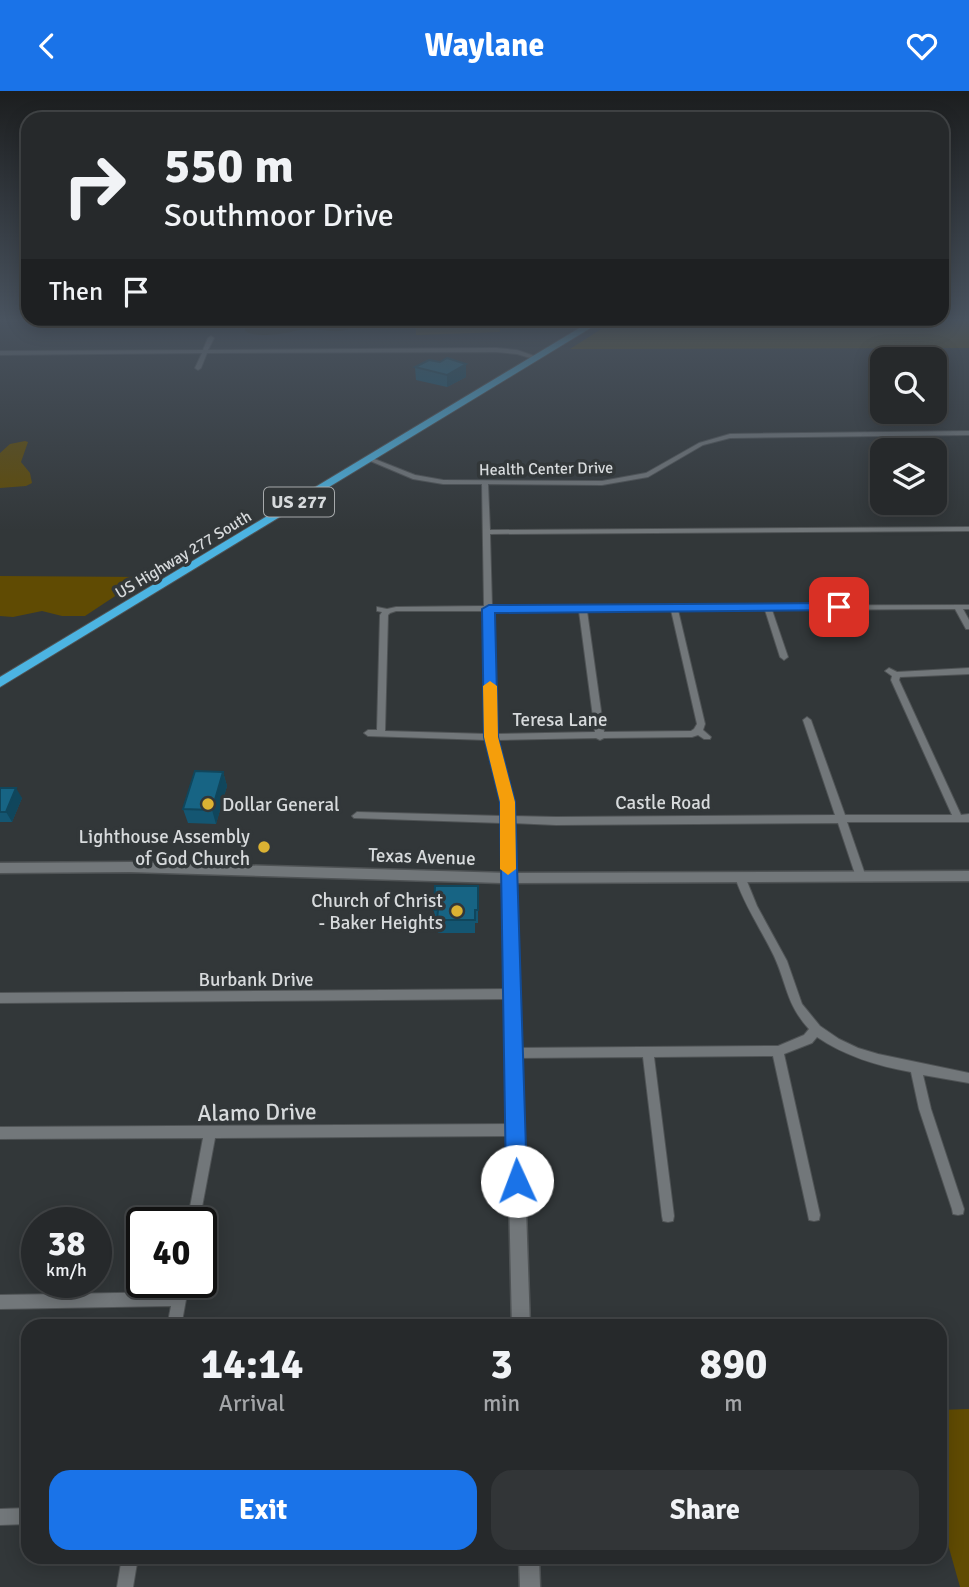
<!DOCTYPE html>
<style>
body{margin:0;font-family:Signika,sans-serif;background:#323537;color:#f1f3f6;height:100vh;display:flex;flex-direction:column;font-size:26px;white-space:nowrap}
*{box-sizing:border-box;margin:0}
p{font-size:23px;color:#a4a6a9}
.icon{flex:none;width:38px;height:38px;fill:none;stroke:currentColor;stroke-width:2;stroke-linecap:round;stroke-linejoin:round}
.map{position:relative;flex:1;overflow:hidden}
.side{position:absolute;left:21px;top:1228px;width:926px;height:245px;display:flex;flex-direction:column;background:#26292b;border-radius:21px;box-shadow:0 4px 18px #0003,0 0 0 2px #424547}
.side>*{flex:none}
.banner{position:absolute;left:21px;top:21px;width:928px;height:214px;border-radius:21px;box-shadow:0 4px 18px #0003,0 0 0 2px #424547;background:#26292b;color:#f1f3f6;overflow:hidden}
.fabs{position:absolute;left:870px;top:256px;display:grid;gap:14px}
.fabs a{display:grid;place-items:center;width:77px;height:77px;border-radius:14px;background:#26292b;box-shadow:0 4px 18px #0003,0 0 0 2px #424547;font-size:35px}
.speed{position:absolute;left:21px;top:1116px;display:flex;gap:14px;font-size:35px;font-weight:700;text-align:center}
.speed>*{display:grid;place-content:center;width:91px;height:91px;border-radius:50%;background:#26292b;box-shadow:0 4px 18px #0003,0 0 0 2px #424547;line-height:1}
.speed small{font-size:18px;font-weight:400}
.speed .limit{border:4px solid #111;border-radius:10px;background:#fff;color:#111}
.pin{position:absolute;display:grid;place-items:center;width:60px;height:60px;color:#fff;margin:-30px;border-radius:14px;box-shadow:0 4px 10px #0006}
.me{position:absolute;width:77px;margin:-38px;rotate:358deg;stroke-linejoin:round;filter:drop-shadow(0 0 5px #0008)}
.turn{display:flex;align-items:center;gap:24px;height:147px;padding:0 28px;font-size:32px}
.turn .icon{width:91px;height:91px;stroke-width:2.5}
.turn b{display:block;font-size:49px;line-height:60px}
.then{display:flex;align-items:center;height:66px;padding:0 28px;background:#0003;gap:14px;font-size:26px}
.eta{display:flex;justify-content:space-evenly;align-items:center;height:119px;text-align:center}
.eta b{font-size:42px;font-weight:800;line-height:49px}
.button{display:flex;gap:14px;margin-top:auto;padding:14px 28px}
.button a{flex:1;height:80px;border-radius:21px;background:#1a73e8;color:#fff;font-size:28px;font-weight:800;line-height:80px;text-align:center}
.button a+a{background:#323537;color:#f1f3f6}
header{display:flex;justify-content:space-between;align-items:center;height:91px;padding:0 28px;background:#1a73e8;color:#fff;font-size:32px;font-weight:800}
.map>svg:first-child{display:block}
</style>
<header><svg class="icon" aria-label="back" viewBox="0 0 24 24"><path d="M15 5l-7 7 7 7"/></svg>Waylane<svg class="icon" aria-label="heart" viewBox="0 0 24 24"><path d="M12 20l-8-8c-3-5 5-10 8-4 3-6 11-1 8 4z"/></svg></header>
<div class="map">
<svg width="969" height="1496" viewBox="0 0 969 1496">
<rect width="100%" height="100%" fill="#323739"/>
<!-- green -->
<path fill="#604b03" d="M416,230h83l1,11 -84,3z
M614,230h355v27l-399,1z
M25,350l3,1 -7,20 9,11 2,10 -6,3 -26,2v-35l10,-9z
M0,485l144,1 -59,39h-23l-20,-5 -29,6 -13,-1z
M969,1318v178h-9l-20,-71v-106z"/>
<!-- water -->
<path fill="#2f2402" d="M287,230l57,1 7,4v2c-16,8 -34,-2 -51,2 -14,3 -42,9 -55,1v-5z"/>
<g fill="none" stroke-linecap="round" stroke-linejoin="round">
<defs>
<path id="minor" d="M211,245l3,2 -6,12 288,-2 21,2 23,8 -3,2 -20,-6 -21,-2 -289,1 -6,15 -3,2 -3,-2 7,-15 -202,2v-4l203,-1 5,-12z
M969,340v4l-239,3 -27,7 -55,32 -46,8 -114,-1 2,46 479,-3v4l-479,3 2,72 477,-1v4h-6l6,11v9h-3l-11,-20 -183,1 16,47 -4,3 -4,-3 -15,-47h-87l27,114 -2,6 8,7 -1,2h-6l-6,-4 -6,2 -88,1 -4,2 -4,-2 -100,2 3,18 12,31v27l45,1 279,-2 -32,-95 4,-3 4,3 34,95h107l-61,-135 1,-4 -7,-5 4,-3 8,4 72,-4v6l-69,3 -1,3 62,135 8,-1v8h-122l19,55 -1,3h-8l-19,-57 -282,2 -44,-2 1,55 -1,3h-8l-1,-3 -1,-55 -148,-5 -2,-2 5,-4 145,4 -1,-27 -10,-31 -4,-18 -119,-4 -4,-3 4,-3h9l3,-115 2,-3 -5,-1v-4l10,2 9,-2 88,-1 -2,-122h-39l-30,-5 -45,-19v-2h4l43,17 28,5 159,1 44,-8 53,-30 31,-9zM671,519l26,114 -3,5 -3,2 -87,1 -17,-121zM396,520h88l3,123 -102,-3 3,-116 2,-2zM492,520h87l16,121 -100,2z
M740,782l4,1 13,32 30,55 15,43 18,22 19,13 19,9 20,6 91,19v10l-46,-8 8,34 33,100 -1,5 -5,1 -5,-1 -1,-5 -33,-100 -8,-37c-34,-6 -66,-16 -94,-35l-5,6 -28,11 36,161 -1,5 -5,1 -5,-1 -1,-5 -35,-159 -119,1 20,159 -1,5 -5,1 -5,-1 -1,-5 -19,-159 -130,1 -4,-1 -2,-4 2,-4 4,-1 265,-2 26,-11 5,-6c-23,-25 -22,-45 -35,-73 -13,-27 -30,-51 -39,-79l1,-3z
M511,898l4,2 1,3 -1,3 -4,2 -511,4v-10z
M515,1033l4,2 2,4 -2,4 -4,2 -300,2 -16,85h-12l16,-85 -203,1v-12z
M175,1192h14l-8,44h-14l4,-21 -171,3v-14l174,-3z
M28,1417v16l-28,1v-16z
M122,1466h16l-5,30h-16z"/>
<path id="tertiary" d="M130,771l378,11 461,-2v10l-454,2 15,444h-18l-10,-444 -372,-11 -130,1v-10z
M519,1466h20l1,30h-20z"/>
<path id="trunk" d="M591,230h11l-602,366v-10z"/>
</defs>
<!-- minor casing -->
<use href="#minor" stroke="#4f5355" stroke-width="2"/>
<!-- tertiary casing -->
<use href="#tertiary" stroke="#4f5355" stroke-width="3"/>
<!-- trunk casing -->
<use href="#trunk" stroke="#4f5355" stroke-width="2"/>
<!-- minor -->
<use href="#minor" fill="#72777a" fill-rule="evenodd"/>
<!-- tertiary -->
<use href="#tertiary" fill="#72777a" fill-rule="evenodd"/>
<!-- trunk -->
<use href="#trunk" fill="#4cb4e2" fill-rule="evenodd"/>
</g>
<!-- wall -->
<path fill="#145672" d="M440,271l26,2v13l-19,10 -31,-7 -1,-13z
M223,681l4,14 -11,38 -28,-1 -5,-14z
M0,697l22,10 -10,24h-12z
M478,795v37h-3v10h-37l-1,-10h-2l-1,-13z"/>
<!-- shaded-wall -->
<path fill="#10465c" d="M466,273v13l-19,10v-12z
M223,681l4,14 -11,38 -4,-14z
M16,697l6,10 -10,24 -6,-10z"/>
<!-- building -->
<path fill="#176484" stroke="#10465c" stroke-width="2" d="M447,267l19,6 -19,11 -32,-8 14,-7 11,2z
M195,680l28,1 -11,38 -29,-1z
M0,697h16l-10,24h-6z
M435,795h43v24h-3v10h-38l1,-10h-4z"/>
<!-- sky -->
<linearGradient id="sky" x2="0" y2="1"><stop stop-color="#1c1e1f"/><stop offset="0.52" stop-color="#49535f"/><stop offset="1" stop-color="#49535f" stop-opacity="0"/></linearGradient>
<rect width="969" height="440" fill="url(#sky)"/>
<!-- route -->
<path fill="#1a73e8" stroke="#114b97" stroke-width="2" d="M839,512l6,4 -1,3 -349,3 3,124 17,65 12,379 -3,7 -7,3 -8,-3 -3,-7 -6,-379 -16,-65 -2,-128 7,-4z"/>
<!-- slow -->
<path fill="#f59e0b" d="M490,590l7,5 1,51 17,65 1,67 -8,6 -8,-6v-67l-16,-65 -1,-51z"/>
<!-- markers -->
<g fill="#dbb233" stroke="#323739" stroke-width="2.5">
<circle cx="208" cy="713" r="7"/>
<circle cx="264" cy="756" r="7"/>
<circle cx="457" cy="820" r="7"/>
</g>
<g text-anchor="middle" stroke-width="7" stroke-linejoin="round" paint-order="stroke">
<!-- far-street labels -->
<g font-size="16" fill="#d7dadc" stroke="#323739">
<text transform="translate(546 377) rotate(-1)" y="6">Health Center Drive</text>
<text transform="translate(183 463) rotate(-31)" y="6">US Highway 277 South</text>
</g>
<!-- shield labels -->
<rect fill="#323739" stroke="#a6a9ab" stroke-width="2" x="264" y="396.5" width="70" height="29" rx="5"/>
<g font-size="18" font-weight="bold" fill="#d7dadc">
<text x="299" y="417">US 277</text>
</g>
<!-- street labels -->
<g font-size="19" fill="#d7dadc" stroke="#323739">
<text x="560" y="635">Teresa Lane</text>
<text x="663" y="718">Castle Road</text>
<text transform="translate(422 765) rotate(2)" y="7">Texas Avenue</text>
<text x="256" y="895">Burbank Drive</text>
</g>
<!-- poi labels -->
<g font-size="19" fill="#d7dadc" stroke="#323739" text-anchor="end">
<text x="222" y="720" text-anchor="start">Dollar General</text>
<text x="250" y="752">Lighthouse Assembly<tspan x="250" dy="22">of God Church</tspan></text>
<text x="443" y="816">Church of Christ<tspan x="443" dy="22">- Baker Heights</tspan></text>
</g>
<!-- near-street labels -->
<g font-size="23" fill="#d7dadc" stroke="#323739">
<text transform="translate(257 1021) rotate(-1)" y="8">Alamo Drive</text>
</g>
</g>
</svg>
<div class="fabs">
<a><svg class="icon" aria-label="search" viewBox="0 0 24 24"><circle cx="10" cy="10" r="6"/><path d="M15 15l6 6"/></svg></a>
<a><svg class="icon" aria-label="layers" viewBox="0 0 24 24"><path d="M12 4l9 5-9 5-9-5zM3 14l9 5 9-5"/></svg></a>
</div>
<div class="speed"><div>38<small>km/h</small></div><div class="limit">40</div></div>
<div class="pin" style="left:839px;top:516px;background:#d93025"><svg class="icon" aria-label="arrive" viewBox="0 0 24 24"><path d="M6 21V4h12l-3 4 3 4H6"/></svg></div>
<svg class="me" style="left:517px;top:1090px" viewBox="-20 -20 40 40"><circle r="19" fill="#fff"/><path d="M0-13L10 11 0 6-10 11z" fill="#1a73e8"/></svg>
<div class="banner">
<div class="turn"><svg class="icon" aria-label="right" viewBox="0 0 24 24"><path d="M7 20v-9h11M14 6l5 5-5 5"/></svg><div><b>550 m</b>Southmoor Drive</div></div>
<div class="then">Then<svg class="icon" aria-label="arrive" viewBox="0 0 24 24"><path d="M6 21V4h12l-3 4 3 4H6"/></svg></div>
</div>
<section class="side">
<div class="eta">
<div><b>14:14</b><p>Arrival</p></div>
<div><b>3</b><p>min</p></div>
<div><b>890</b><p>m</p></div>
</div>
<div class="button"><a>Exit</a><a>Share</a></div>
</section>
</div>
